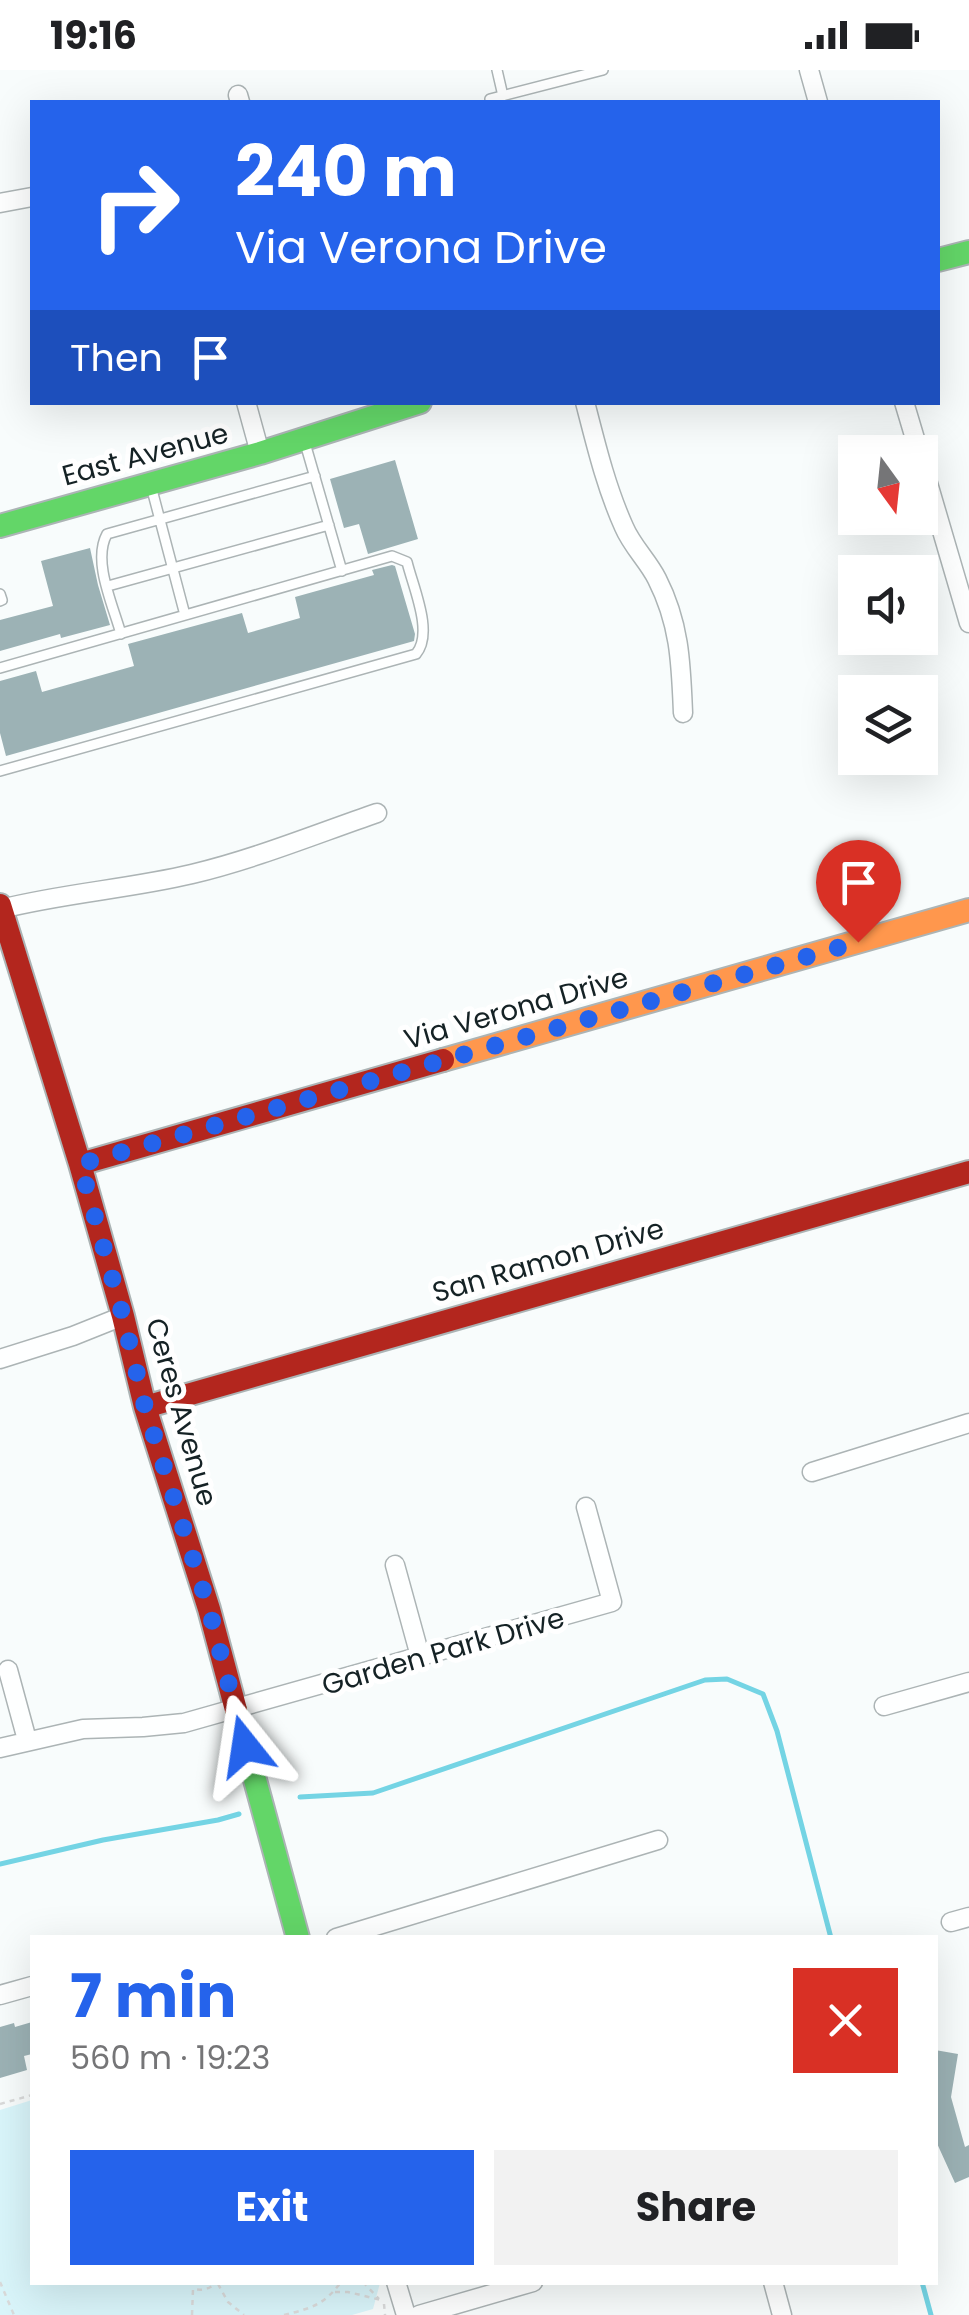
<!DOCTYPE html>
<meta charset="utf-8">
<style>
body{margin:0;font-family:Poppins,sans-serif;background:#f2f2f2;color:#202124;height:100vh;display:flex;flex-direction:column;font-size:38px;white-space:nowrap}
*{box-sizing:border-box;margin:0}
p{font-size:32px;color:#757577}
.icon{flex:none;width:55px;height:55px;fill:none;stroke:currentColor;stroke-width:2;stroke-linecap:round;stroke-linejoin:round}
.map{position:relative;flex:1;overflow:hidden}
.side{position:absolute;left:30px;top:1865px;width:908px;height:350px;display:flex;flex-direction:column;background:#fff;border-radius:0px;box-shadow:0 10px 40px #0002}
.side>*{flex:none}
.banner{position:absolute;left:30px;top:30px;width:910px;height:305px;border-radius:0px;box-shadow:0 10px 40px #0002;background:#2563eb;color:#fff;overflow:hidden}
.needle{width:65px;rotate:165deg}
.buttons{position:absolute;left:838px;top:365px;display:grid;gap:20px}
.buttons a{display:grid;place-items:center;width:100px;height:100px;border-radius:0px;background:#fff;box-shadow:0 10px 40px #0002;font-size:50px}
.pin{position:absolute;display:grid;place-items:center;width:85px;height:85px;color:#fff;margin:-102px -42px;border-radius:50% 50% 50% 0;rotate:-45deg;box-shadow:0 0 10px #0007}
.pin .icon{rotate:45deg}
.me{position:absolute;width:110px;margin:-55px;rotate:345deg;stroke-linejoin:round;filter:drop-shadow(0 0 8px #0008)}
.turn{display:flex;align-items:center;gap:35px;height:210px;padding:0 40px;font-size:45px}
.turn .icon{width:130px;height:130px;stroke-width:2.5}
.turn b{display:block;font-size:70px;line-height:85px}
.then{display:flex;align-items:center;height:95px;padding:0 40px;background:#0003;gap:20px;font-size:38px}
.round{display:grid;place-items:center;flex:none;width:105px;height:105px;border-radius:0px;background:#f2f2f2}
.head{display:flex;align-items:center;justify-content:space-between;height:170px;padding:0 40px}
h1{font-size:60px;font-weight:700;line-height:75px;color:#2563eb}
.primary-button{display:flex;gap:20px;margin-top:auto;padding:20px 40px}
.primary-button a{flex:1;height:115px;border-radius:0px;background:#2563eb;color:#fff;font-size:40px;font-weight:700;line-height:115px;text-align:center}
.primary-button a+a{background:#f2f2f2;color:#202124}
.status{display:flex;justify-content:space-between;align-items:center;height:70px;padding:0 50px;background:#fff;direction:ltr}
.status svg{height:28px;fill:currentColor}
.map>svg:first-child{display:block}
</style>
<div class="status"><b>19:16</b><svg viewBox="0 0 49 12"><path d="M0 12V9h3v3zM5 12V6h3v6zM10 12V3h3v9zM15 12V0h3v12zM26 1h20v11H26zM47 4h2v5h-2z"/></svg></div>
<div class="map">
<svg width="969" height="2245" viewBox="0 0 969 2245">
<rect width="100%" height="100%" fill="#f8fcfc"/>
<!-- green -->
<path fill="#d9f5fa" d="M32,2030v182l348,1 -7,26 -21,6h-352v-205z"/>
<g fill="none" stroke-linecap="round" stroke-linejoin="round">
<!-- stream -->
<path stroke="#74d4e4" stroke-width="5" d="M300,1727l73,-4 332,-113 22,-1 36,15 14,37 54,207
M0,1794l103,-24 115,-20 21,-6
M922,2212l9,33"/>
</g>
<!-- building -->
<path fill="#9cb2b5" d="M395,390l23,79 -50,15 -9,-30 -15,4 -14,-49z
M90,478l8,37 12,40 -49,13 -1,-4 -60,17v-31l53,-14 -12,-45z
M392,495l3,1 20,68 -1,7 -408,115 -6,-23v-52l36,-10 6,21 92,-26 -6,-22 114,-31 6,20 52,-15 -5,-21 79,-22 -2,-5z
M32,1952v32l-8,2 3,14 -27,8v-51l14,-4 1,4z
M935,1980l23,4 -7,43 14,50 4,-2v32l-14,6 -20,-44z"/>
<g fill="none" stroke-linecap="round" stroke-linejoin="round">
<defs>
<path id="lane" d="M497,0l6,26
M490,29l113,-29
M305,373l37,128
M151,416l34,129
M108,516l221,-61
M0,524l2,6 -2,1
M121,564c-8,-29 -29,-73 -14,-100l208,-58
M0,598l392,-112 15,6c6,25 27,71 9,92l-416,117"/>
<path id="street" d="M809,0l9,32
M238,25l2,7
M0,133l32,-6
M246,332l14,51
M585,332c11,43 21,85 39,125 8,19 24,34 33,52 23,45 24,85 26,134
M904,332l15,50
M920,386l49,167
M1,839c63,-16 128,-20 191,-35 63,-15 124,-40 185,-61
M0,1289l73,-23 50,-20
M812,1402l157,-49
M395,1495l25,91
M8,1600l19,70
M884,1636l85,-24
M0,1678l83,-19 60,-2 41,-4 428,-121 -26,-95
M951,1852l18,-5
M336,1868l322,-98
M0,1925l32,-9
M396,2212l10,33
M773,2212l9,33
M419,2245l114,-33"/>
<path id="fast" d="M938,190l31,-8
M0,456l260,-73 160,-51
M236,1640l62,228"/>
<path id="slow" d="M443,990l526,-150"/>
<path id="jam" d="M0,835l80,259 43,152 22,91 64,202 27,101
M80,1094l363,-104
M145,1337l824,-235"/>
</defs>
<!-- lane casing -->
<use href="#lane" stroke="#acb4b5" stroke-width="12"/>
<!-- street casing -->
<use href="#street" stroke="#acb4b5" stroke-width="21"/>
<!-- fast casing -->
<use href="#fast" stroke="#acb4b5" stroke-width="26"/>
<!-- slow casing -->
<use href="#slow" stroke="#acb4b5" stroke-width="26"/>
<!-- jam casing -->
<use href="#jam" stroke="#acb4b5" stroke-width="26"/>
<!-- path -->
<path stroke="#d9dada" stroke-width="2.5" stroke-dasharray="5 5" stroke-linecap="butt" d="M0,2034l32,-9
M0,2212l14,33
M363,2212l16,17
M218,2214l10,18 16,13
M335,2222h13l33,8
M384,2234l1,11
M192,2245l1,-26c10,2 17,0 24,-7
M284,2245c28,-7 40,-10 57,-33"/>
<!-- lane -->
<use href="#lane" stroke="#feffff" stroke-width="9"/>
<!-- street -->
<use href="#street" stroke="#feffff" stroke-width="18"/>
<!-- fast -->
<use href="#fast" stroke="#63d668" stroke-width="22"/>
<!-- slow -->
<use href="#slow" stroke="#ff974d" stroke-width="22"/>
<!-- jam -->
<use href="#jam" stroke="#b3261e" stroke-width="22"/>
</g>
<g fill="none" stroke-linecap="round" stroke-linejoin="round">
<!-- route -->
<path stroke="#2563eb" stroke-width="18" stroke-dasharray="0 32.4" d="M245,1676l-36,-137 -64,-202 -22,-91 -43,-152 778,-222"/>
</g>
<g text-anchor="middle" stroke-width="10" stroke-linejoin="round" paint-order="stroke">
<!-- street labels -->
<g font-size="28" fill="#152225" stroke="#fff">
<text transform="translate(145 384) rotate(-15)" y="10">East Avenue</text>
<text transform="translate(516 938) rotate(-16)" y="10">Via Verona Drive</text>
<text transform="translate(548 1190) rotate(-16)" y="10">San Ramon Drive</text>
<text transform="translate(182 1342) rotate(74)" y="10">Ceres Avenue</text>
<text transform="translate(443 1581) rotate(-16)" y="10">Garden Park Drive</text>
</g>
</g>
</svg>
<div class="buttons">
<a><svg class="needle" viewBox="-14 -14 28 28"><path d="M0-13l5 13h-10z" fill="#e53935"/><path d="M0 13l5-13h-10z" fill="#757577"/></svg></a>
<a><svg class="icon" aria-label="sound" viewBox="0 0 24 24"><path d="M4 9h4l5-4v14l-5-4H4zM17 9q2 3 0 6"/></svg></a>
<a><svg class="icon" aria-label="layers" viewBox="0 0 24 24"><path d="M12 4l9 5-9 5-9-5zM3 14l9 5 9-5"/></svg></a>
</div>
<div class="pin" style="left:858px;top:872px;background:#d93025"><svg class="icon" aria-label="arrive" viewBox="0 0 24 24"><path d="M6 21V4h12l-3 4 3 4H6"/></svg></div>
<svg class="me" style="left:245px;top:1676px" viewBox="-20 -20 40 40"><path d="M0-17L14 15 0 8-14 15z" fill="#2563eb" stroke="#fff" stroke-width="4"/></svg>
<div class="banner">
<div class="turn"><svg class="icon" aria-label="right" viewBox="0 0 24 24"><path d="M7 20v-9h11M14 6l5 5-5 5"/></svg><div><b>240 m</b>Via Verona Drive</div></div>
<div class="then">Then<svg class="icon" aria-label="arrive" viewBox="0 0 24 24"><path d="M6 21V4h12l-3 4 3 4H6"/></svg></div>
</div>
<section class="side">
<div class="head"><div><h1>7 min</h1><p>560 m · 19:23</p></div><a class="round" style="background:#d93025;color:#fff"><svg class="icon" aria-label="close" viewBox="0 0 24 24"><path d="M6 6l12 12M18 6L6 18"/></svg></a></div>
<div class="primary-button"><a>Exit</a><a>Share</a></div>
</section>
</div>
